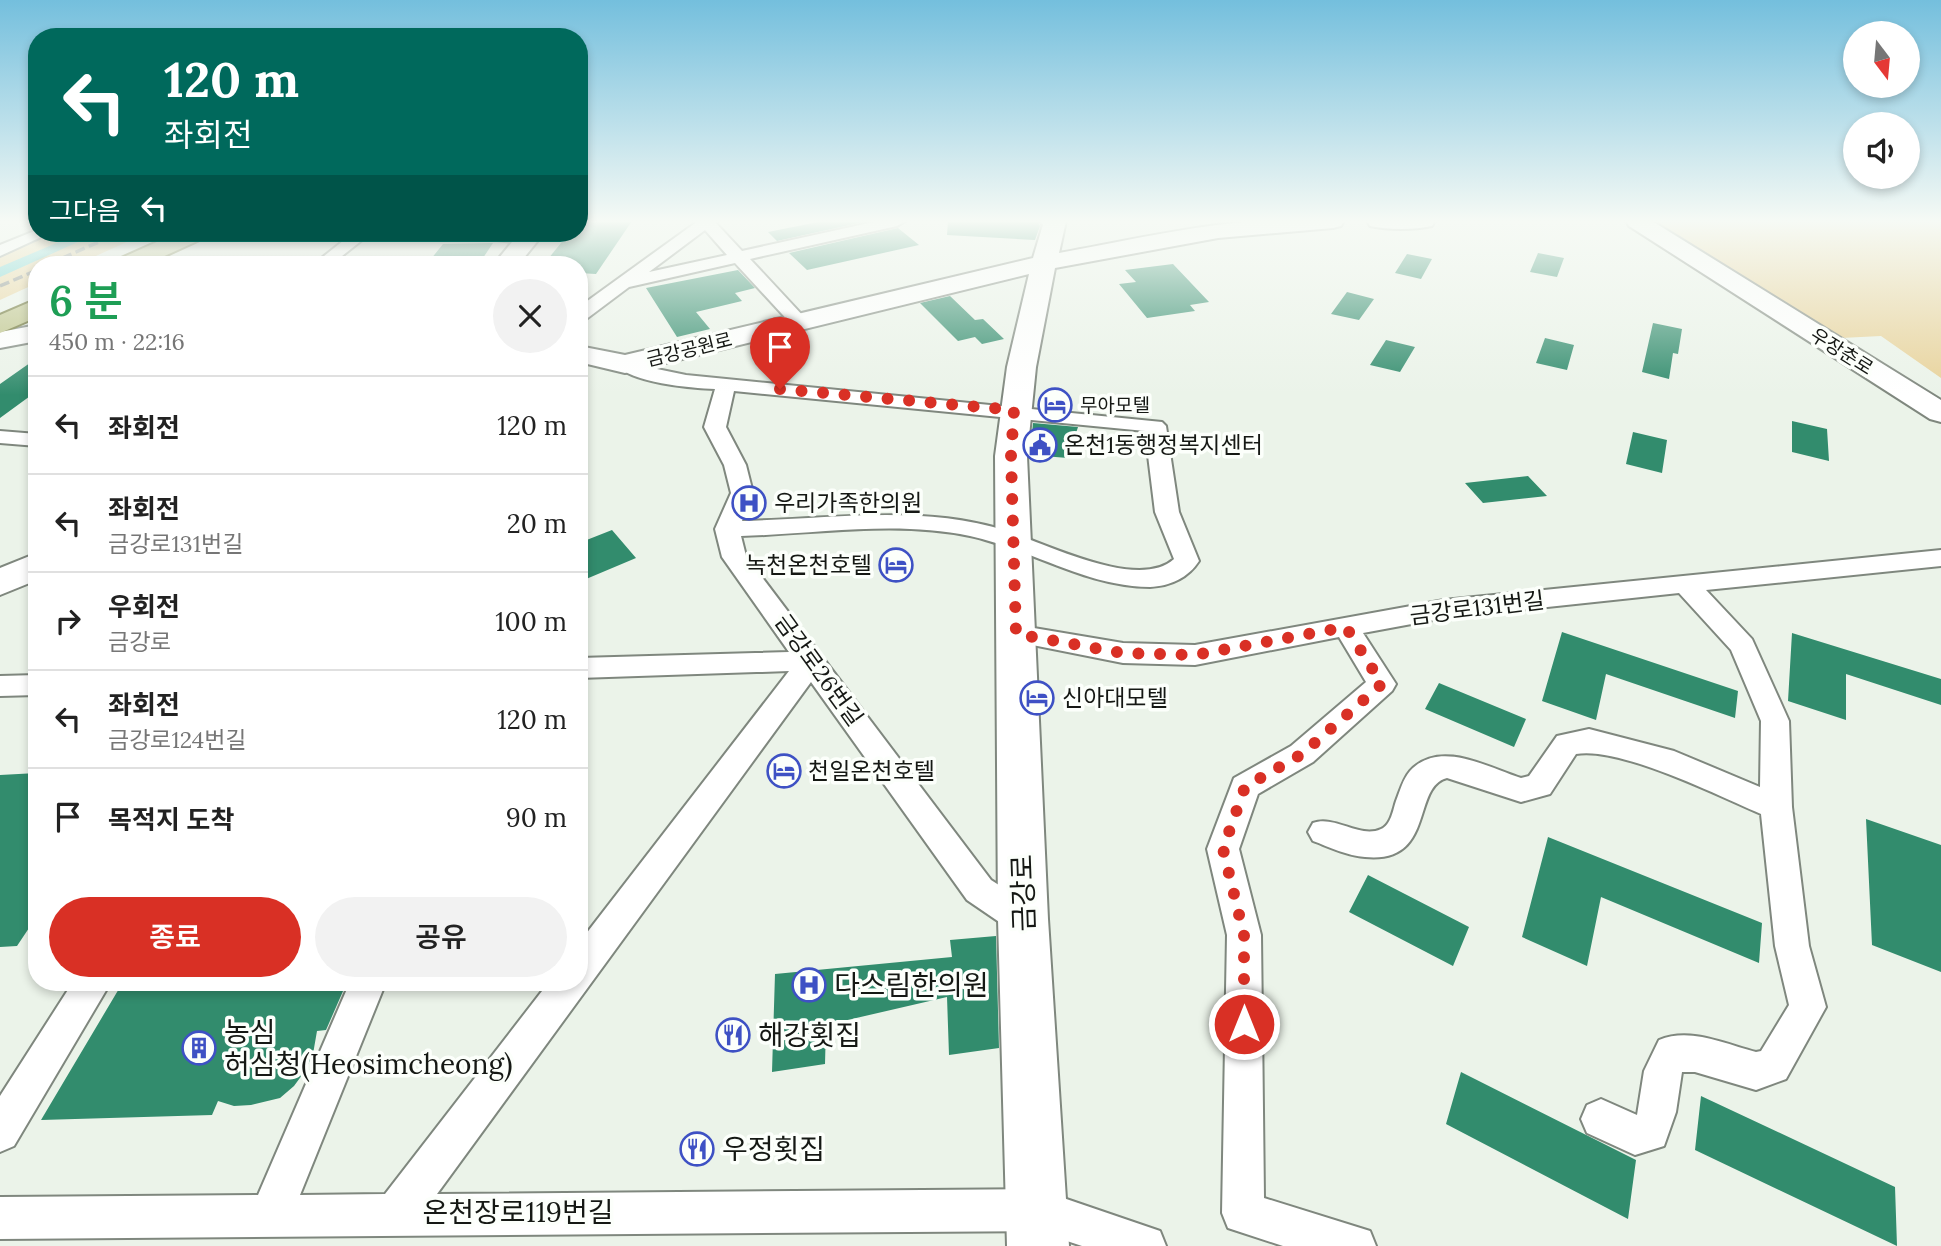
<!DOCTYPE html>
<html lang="ko">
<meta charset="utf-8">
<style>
body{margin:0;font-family:Lora,"Noto Sans KR",serif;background:#f2f2f2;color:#222;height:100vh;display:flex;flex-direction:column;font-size:26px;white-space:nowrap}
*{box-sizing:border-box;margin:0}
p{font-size:23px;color:#767676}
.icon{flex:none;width:38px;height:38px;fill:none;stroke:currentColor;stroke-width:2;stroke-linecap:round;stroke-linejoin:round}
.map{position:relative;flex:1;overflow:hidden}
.panel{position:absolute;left:28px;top:256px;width:560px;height:735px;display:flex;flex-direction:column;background:#fff;border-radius:28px;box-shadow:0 4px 10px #0003}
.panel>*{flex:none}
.guide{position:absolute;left:28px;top:28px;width:560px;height:214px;border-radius:28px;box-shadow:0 4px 10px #0003;background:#00695c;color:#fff;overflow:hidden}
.needle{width:46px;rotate:164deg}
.buttons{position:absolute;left:1843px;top:21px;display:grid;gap:14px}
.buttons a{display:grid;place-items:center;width:77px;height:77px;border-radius:50%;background:#fff;box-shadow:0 4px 10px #0003;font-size:35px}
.pin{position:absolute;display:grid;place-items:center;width:60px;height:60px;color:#fff;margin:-72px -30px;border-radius:50% 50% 50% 0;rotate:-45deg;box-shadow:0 0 7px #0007}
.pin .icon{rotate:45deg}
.me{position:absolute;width:77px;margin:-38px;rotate:0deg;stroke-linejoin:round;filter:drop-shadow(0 0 5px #0008)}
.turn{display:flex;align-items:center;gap:24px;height:147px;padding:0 21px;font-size:32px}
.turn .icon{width:91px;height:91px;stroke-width:2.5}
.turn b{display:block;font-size:49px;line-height:60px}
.then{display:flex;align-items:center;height:66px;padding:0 21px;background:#0003;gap:14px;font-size:26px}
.round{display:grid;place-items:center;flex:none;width:74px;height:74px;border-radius:37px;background:#f2f2f2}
.head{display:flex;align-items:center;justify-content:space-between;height:119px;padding:0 21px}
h1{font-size:42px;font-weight:600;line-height:52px;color:#1e9e55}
.button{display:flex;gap:14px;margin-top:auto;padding:14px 21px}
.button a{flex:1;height:80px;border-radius:42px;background:#d93025;color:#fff;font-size:28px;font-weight:600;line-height:80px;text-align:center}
.button a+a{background:#f2f2f2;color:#222}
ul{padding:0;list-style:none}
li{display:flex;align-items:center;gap:21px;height:98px;padding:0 21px;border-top:2px solid #e0e0e0}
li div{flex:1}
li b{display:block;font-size:26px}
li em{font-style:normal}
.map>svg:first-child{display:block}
</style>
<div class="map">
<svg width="1941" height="1246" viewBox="0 0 1941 1246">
<rect width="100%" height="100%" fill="#ebf3e9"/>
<!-- green -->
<path fill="#e8d29a" d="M1640,221h301v157l-60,-42 -60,3z
M53,233h94l-69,31h-41v19l-37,17v-44z"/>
<!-- water -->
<path fill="#66cfcc" d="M80,233h18l-98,44v-10z"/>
<!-- building -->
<path fill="#328c6d" d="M579,221h53l-36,53 -17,-1v-9h-35l25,-31h10z
M823,221h45l-91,20 -9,-9z
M948,221h67l23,1 2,4 -5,14 -88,-5z
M898,228l21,17 -112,25 -18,-17z
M493,243l-14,21h-52l16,-20z
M1538,253l26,5 -7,19 -27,-5z
M1407,254l25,5 -11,20 -26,-6z
M1173,264l36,38 -19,3 5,6 -48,7 -28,-34 17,-2 -11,-12z
M738,270l17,18 -20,5 7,8 -46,11 14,17 -33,8 -31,-49z
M1347,292l27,7 -15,21 -28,-6z
M950,296l25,24 8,-1 21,20 -22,5 -7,-7 -17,4 -38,-38z
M1653,323l29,6 -4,25 -5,-1 -4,26 -27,-7z
M1545,338l29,7 -7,25 -31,-7z
M1386,340l29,7 -15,25 -30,-7z
M37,358v33l-37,27v-34z
M1792,421l35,8 2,32 -37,-9z
M1033,423l45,4 -10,31 -38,-3z
M1633,432l34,8 -5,33 -36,-9z
M1528,476l19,20 -64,7 -18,-20z
M612,530l24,28 -57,24v-39z
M1562,632l176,59 -3,27 -129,-44 -10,46 -54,-19z
M1792,633l149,46v26l-95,-31v46l-58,-19z
M1439,683l87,36 -12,28 -89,-38z
M37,773v143l-20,30 -17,1v-172z
M1866,819l75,26v127l-69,-27z
M1548,837l214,86 -3,40 -158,-66 -14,69 -65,-29z
M1368,875l101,52 -16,39 -104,-54z
M996,936l3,112 -50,7 -2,-58 -121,28 -1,39 -53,8 3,-98 177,-17 -2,-17z
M123,982h224l-21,48 -9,1 -4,23 -8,17 -11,15 -14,12 -29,7 -17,1 -16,-5 -6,14 -171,5z
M1461,1072l175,88 -8,59 -182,-95z
M1701,1096l194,91 2,59 -202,-96z"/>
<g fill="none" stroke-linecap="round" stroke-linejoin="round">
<defs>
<path id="street" d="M698,221h16l28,30 136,-30h27l-8,5 -147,33 55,59 3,4 -3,4h-12l-58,-63 -106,24 -44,33 -6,1v-14zM705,230l22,25 -78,17z
M1040,221h23l-8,5 -13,-2z
M37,230v3h13l-50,23v-11z
M353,233h18l-39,31h-18z
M625,358l32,11 29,6 476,47 4,4 13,86 20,49c-11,17 -29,25 -49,26 -64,0 -119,-38 -180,-51 -74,-16 -154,-2 -229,0l5,20 245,324 44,28 5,11 -5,11 -12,4 -12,-4 -44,-30 -156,-218 -374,512 600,-5 123,42 6,15h-84l-45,-15 -1037,8v-42l258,-2 92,-213h36l-86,213 85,-1 164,-212h30v-39l210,-272 -210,7v-20l210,-6 -67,-95 -7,-28 16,-36 -7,-28 -20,-38 11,-38c-25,-1 -84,-6 -100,-25zM734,391l411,40 10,81 19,47c-35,32 -127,-15 -167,-28 -85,-27 -177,-12 -265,-10l11,-28 -7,-28 -20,-38z
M0,431l37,3v12l-37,-3z
M1941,550v16l-235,24 46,49 37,82 3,86 17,139 17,61 -40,72 -30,11 -61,-18h-13l-6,40 -12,34 -29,9 -48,-22 -6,-14 6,-14 14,-6 36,16 7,-44 15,-31c31,-13 66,4 97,12l5,-1 28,-46 -14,-59 -14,-132c-42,-18 -142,-68 -185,-60l-26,40 -29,8 -74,-24c-36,9 -11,86 -82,79 -17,-1 -36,-10 -52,-16l-5,-9 5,-9c22,-8 47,16 68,6 10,-4 12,-19 15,-28 4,-10 7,-22 14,-30 29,-32 77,-4 111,7l8,-2 28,-40 32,-7 85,22 86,36 1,-66 -30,-71 -52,-57 -235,25 -81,15 33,51 -4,7 -79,71 -55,32 -19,55 22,86 3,263 106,33 6,15h-93l-55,-18 -6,-15 5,-278 -20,-86 27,-71 57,-32 75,-64 -27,-45 -144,28 -72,-2 -116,-23 -4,-6 4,-6 9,-3 107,18 72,2 249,-45z
M37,675v20l-37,1v-20z
M73,982h38l-97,164 -14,6v-56z"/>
<path id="secondary" d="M1044,221h22l-7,32c94,-17 189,-41 285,-32l-3,5 -8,2 -115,10 -163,30 -19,99 -9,89 21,463 21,327h-62l-9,-327 -3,-463 12,-89 22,-93 -404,99 -46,-11v-16l46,9 408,-97z
M1367,221h68l-3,5c-18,4 -44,4 -62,0z
M1626,221h26l289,179v22l-11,-3 -301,-193z
M478,233h66l-25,31h-25l18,-22 -30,-4z
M37,325v16l-37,7v-16z
M37,553v27l-37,15v-27z"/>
<path id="primary" d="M177,233h31l-4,5 -57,26h-31l3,-5z
M37,299v18l-37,16v-18z"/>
</defs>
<!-- street casing -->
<use href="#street" stroke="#7f877e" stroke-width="4"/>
<!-- secondary casing -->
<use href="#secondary" stroke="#7f877e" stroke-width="4"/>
<!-- primary casing -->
<use href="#primary" stroke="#656c2a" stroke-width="4"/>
<!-- street -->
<use href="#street" fill="#fff" fill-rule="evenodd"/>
<!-- secondary -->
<use href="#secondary" fill="#fff" fill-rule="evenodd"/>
<!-- primary -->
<use href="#primary" fill="#bcc286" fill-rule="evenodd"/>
<!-- rail -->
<path stroke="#80867f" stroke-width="3.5" stroke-dasharray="10 4.5" stroke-linecap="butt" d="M49,264l70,-31
M0,286l37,-16"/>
</g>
<!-- sky -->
<linearGradient id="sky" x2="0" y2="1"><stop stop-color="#74bfdd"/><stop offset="0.56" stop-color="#f6faf5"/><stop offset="1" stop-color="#f6faf5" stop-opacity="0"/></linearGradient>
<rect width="1941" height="395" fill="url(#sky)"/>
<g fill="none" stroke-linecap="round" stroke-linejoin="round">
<!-- route -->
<path stroke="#d93025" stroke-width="12" stroke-dasharray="0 21.6" d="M780,389l234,21 -3,46 5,178 107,19 72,2 151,-28 36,57 -80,70 -57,33 -22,62 21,86v89"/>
</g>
<!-- icons -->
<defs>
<symbol id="hotel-ring" viewBox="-11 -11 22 22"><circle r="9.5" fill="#fcfffb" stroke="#3e51c4" stroke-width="1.5"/><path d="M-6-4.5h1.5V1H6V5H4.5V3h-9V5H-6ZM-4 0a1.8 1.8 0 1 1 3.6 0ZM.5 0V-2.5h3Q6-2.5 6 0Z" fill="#3e51c4"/></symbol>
<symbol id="civic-ring" viewBox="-11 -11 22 22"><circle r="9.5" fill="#fcfffb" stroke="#3e51c4" stroke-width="1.5"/><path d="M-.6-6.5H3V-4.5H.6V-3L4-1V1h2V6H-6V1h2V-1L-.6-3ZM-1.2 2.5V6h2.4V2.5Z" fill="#3e51c4"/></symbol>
<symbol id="hospital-ring" viewBox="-11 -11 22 22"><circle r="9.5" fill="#fcfffb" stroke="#3e51c4" stroke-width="1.5"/><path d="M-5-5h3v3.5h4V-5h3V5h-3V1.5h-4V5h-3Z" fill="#3e51c4"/></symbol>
<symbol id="restaurant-ring" viewBox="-11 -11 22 22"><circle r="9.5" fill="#fcfffb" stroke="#3e51c4" stroke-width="1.5"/><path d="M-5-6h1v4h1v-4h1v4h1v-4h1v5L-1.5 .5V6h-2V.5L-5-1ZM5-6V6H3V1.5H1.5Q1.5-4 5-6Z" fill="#3e51c4"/></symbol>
<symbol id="building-ring" viewBox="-11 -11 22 22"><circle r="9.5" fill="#fcfffb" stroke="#3e51c4" stroke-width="1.5"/><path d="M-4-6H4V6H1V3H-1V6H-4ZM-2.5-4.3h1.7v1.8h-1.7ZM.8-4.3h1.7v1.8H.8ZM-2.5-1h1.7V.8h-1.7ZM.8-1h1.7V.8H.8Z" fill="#3e51c4"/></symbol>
</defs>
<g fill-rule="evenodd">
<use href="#hotel-ring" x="1036" y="386" width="38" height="38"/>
<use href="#civic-ring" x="1021" y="426" width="38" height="38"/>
<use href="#hospital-ring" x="730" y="484" width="38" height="38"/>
<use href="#hotel-ring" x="877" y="546" width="38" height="38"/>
<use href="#hotel-ring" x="1018" y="679" width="38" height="38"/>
<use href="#hotel-ring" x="765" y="752" width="38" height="38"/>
<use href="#hospital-ring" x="790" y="966" width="38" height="38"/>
<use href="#restaurant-ring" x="714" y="1016" width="38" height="38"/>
<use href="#building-ring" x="180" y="1029" width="38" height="38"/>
<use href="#restaurant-ring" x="678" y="1130" width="38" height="38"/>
</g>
<g text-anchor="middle" stroke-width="7" stroke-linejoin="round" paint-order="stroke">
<!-- far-street labels -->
<g font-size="19" fill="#151814" stroke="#fcfffb">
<text transform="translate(689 349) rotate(-14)" y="7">금강공원로</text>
<text transform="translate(1842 351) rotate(32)" y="7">우장춘로</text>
</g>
<!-- far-poi labels -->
<g font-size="19" fill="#151814" stroke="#fcfffb" text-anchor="start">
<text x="1080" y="412">무아모텔</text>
</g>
<!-- poi labels -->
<g font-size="23" fill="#151814" stroke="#fcfffb" text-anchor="start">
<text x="1064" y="453">온천1동행정복지센터</text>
<text x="774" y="511">우리가족한의원</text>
<text x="872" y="573" text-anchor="end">녹천온천호텔</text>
<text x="1062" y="706">신아대모텔</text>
<text x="808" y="779">천일온천호텔</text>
</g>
<!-- street labels -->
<g font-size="23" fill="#151814" stroke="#fcfffb">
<text transform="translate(1477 608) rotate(-7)" y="8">금강로131번길</text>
<text transform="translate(819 670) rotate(54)" y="8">금강로26번길</text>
</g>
<!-- near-street labels -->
<g font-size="28" fill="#151814" stroke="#fcfffb">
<text transform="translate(1023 893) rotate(-92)" y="10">금강로</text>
<text x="518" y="1222">온천장로119번길</text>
</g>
<!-- near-poi labels -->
<g font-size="28" fill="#151814" stroke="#fcfffb" text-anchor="start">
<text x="834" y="995">다스림한의원</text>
<text x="224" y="1042">농심<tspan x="224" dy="32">허심청(Heosimcheong)</tspan></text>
<text x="758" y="1045">해강횟집</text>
<text x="722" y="1159">우정횟집</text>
</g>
</g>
</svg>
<div class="buttons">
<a><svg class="needle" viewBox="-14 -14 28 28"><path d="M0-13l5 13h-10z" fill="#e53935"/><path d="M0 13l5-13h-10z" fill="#767676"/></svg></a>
<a><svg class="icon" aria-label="sound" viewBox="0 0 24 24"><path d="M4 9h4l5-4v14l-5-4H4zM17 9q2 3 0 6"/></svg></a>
</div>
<div class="pin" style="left:780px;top:389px;background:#d93025"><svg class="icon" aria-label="arrive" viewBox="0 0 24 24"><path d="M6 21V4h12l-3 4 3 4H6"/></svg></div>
<svg class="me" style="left:1244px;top:1024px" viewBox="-20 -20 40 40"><circle r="17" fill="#d93025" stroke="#fff" stroke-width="3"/><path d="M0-11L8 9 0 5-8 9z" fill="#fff"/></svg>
<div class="guide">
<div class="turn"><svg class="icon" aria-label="left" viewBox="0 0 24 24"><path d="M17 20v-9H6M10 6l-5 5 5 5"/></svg><div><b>120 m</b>좌회전</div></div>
<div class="then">그다음<svg class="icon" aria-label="left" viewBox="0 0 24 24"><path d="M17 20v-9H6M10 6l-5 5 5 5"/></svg></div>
</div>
<section class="panel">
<div class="head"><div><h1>6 분</h1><p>450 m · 22:16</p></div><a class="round"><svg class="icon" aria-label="close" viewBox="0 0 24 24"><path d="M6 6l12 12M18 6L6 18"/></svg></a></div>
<ul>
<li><svg class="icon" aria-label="left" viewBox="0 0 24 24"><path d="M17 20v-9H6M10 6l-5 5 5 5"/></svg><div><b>좌회전</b></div><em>120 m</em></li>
<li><svg class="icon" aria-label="left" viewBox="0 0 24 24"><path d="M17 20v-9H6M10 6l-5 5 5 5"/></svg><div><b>좌회전</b><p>금강로131번길</p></div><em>20 m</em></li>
<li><svg class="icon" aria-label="right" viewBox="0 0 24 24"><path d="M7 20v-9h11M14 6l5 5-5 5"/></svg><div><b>우회전</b><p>금강로</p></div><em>100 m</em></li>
<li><svg class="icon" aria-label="left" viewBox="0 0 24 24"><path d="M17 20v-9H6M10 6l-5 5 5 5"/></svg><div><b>좌회전</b><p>금강로124번길</p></div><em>120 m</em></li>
<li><svg class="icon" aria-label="arrive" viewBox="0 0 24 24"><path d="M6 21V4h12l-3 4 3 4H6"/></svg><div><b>목적지 도착</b></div><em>90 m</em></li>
</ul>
<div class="button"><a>종료</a><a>공유</a></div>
</section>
</div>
